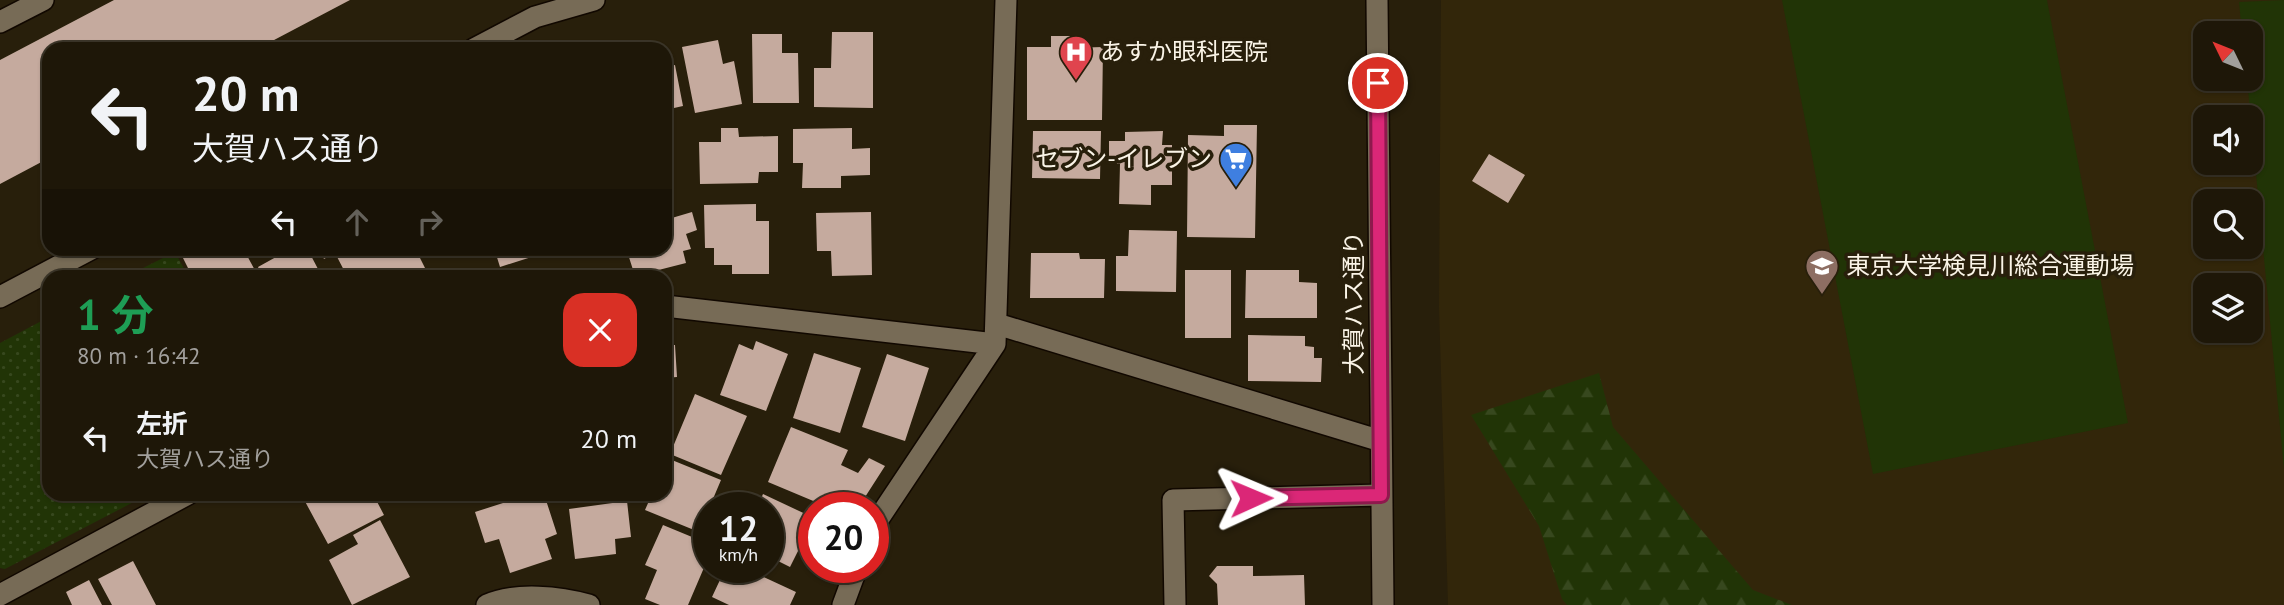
<!DOCTYPE html>
<html lang="ja">
<meta charset="utf-8">
<style>
body{margin:0;font-family:"PT Sans","Noto Sans JP",sans-serif;background:#2b2416;color:#f1f3f6;height:100vh;display:flex;flex-direction:column;font-size:26px;white-space:nowrap}
*{box-sizing:border-box;margin:0}
p{font-size:23px;color:#a19f9c}
.icon{flex:none;width:38px;height:38px;fill:none;stroke:currentColor;stroke-width:2;stroke-linecap:round;stroke-linejoin:round}
.map{position:relative;flex:1;overflow:hidden}
.sheet{position:absolute;left:42px;top:270px;width:630px;height:231px;display:flex;flex-direction:column;background:#1e1708;border-radius:21px;box-shadow:0 2px 5px #0004,0 0 0 2px #3c3629}
.sheet>*{flex:none}
.banner{position:absolute;left:42px;top:42px;width:630px;height:214px;border-radius:21px;box-shadow:0 2px 5px #0004,0 0 0 2px #3c3629;background:#1e1708;color:#f1f3f6;overflow:hidden}
.needle{width:46px;rotate:313deg}
.fabs{position:absolute;left:2193px;top:21px;display:grid;gap:14px}
.fabs a{display:grid;place-items:center;width:70px;height:70px;border-radius:14px;background:#1e1708;box-shadow:0 2px 5px #0004,0 0 0 2px #3c3629;font-size:35px}
.speed{position:absolute;left:693px;top:492px;display:flex;gap:14px;font-size:35px;font-weight:700;text-align:center}
.speed>*{display:grid;place-content:center;width:91px;height:91px;border-radius:50%;background:#1e1708;box-shadow:0 2px 5px #0004,0 0 0 2px #3c3629;line-height:1}
.speed small{font-size:18px;font-weight:400}
.speed .limit{border:10px solid #d22;background:#fff;color:#111}
.pin{position:absolute;display:grid;place-items:center;width:60px;height:60px;color:#fff;margin:-30px;border:4px solid #fff;border-radius:50%;box-shadow:0 2px 7px #0007}
.me{position:absolute;width:77px;margin:-38px;rotate:89deg;stroke-linejoin:round;filter:drop-shadow(0 0 5px #0008)}
.turn{display:flex;align-items:center;gap:24px;height:147px;padding:0 35px;font-size:32px}
.turn .icon{width:91px;height:91px;stroke-width:2.5}
.turn b{display:block;font-size:49px;line-height:60px}
.lanes{display:flex;align-items:center;height:66px;padding:0 35px;background:#0003;justify-content:center;gap:35px;direction:ltr}
.lanes .off{opacity:.35}
.round{display:grid;place-items:center;flex:none;width:74px;height:74px;border-radius:21px;background:#2b2416}
.overview{display:flex;align-items:center;justify-content:space-between;height:119px;padding:0 35px}
h1{font-size:42px;font-weight:700;line-height:52px;color:#1e9e55}
ul{padding:0;list-style:none}
li{display:flex;align-items:center;gap:21px;height:98px;padding:0 35px}
li div{flex:1}
li b{display:block;font-size:26px}
li em{font-style:normal}
.map>svg:first-child{display:block}
</style>
<div class="map">
<svg width="2284" height="605" viewBox="0 0 2284 605">
<defs>
<pattern id="forest-firs" width="22" height="20" patternUnits="userSpaceOnUse" patternTransform="scale(1.75)"><rect width="22" height="20" fill="#213406"/><path d="M5 1l3.5 6h-7zM16 11l3.5 6h-7z" fill="#37481e"/></pattern>
<pattern id="park-dots" width="8" height="8" patternUnits="userSpaceOnUse" patternTransform="scale(1.75)"><rect width="8" height="8" fill="#213406"/><path d="M2 2h.1M6 6h.1" fill="none" stroke="#37481e" stroke-width="1.8" stroke-linecap="round"/></pattern>
</defs>
<rect width="100%" height="100%" fill="#281f0b"/>
<!-- built -->
<path fill="#32260a" fill-rule="evenodd" d="M1441,0h843v605h-836l-9,-298zM2205,33h45v46h-45zM2205,117h45v46h-45zM2205,201h45v46h-45zM2205,285h45v46h-45z"/>
<!-- forest -->
<path fill="url(#forest-firs)" d="M1599,373l14,54 140,163 39,15h-225l-5,-6 -23,-73 -68,-111z"/>
<!-- park -->
<path fill="url(#park-dots)" d="M175,252l13,24h-61z
M49,317v177h100l-144,75 -5,-1v-225z"/>
<!-- garden -->
<path fill="#213406" d="M1782,0h265l81,423 -255,51z
M2284,0v469l-37,-390h3v-46h-8l-3,-31z"/>
<!-- building -->
<path fill="#c5aa9e" d="M114,0h236l-93,49h-208v109l-49,26v-124z
M832,32h41v76l-59,-1v-39h17z
M752,34h30v19h16l1,50h-46z
M1051,36h19v12l33,-1 -1,73h-75v-73h24z
M718,40l5,24 11,-3 8,43 -47,9 -13,-66z
M675,65l8,41 -18,4v-43z
M1224,125h33l-2,113 -68,-1 1,-102 36,1z
M721,128h17l1,9 39,-1v36h-19l-1,11 -58,1 -1,-42h22z
M852,128v21l18,-1v27l-29,1v12h-39l1,-25h-10v-34z
M1033,131h68l-1,48 -68,-1z
M1163,131l-1,14h10v40h-21v20l-32,-1 1,-40 -11,-1v-22h16v-9z
M1489,154l36,21 -17,28 -36,-22z
M665,163l9,27 -9,2z
M756,204v17h13v53h-37v-9h-18v-17h-9l-1,-43z
M692,212l5,18 -11,4 5,15 -8,2 3,12 -51,13 -9,-28h39v-28z
M871,212l1,63 -40,1 -1,-25h-14l-1,-38z
M1129,230l48,1 -1,61 -60,-1v-35h12z
M202,248h41l15,28h-66l-9,-18z
M271,248h36l11,21 -15,7h-41l-4,-9 18,-10z
M319,248h96l14,28h-82l-12,-23 -11,6z
M478,248h65l1,5 -44,14 -5,-16 -15,5z
M1031,253h48l1,6h25l-1,39h-74z
M1185,270h46v68h-46z
M1246,270h53v12l18,1v35h-72z
M1248,335l57,1v10l9,1v11h8l-1,24 -73,-1z
M756,341l32,13 -22,57 -46,-16 19,-51 14,6z
M665,345h10l2,32 -12,1z
M814,353l47,15 -21,65 -47,-15z
M887,354l42,14 -24,73 -43,-14z
M695,394l52,22 -26,59 -51,-21z
M791,427l57,23 -7,15 17,8 11,-15 16,8 -27,42h-28l-62,-26z
M667,458l54,22 -22,52 -54,-22 7,-16h13z
M301,494h72l11,21 -56,29z
M531,494h13l13,40 -12,5 7,20 -42,14 -11,-34 -14,4 -10,-31z
M763,494l51,24 -1,25 -9,-4 -14,28 -22,-11v-48h-11z
M627,501l4,36 -16,2 1,15 -41,5 -6,-50z
M380,520l30,57 -58,28 -23,-45 29,-16 -5,-9z
M663,525l46,19v12l-21,49h-28l-15,-6 12,-29 -12,-5z
M133,561l23,44h-44l-14,-26z
M1217,566h36v10l51,-1 1,30h-87l-1,-21 -8,-8z
M726,567h16l54,25 -6,13h-61l-17,-8z
M89,580l13,25h-30l-6,-13z"/>
<g fill="none" stroke-linecap="round" stroke-linejoin="round">
<defs>
<path id="minor" d="M1377,0l6,605
M0,22l43,-22
M474,49l61,-32 59,-17
M0,297l93,-49
M665,306l330,38
M997,324l384,117
M873,527l122,-183 11,-344
M0,595l188,-101
M487,605c29,-13 73,-8 102,0
M843,605l14,-38
M1175,605l-2,-105 208,-5"/>
</defs>
<!-- minor casing -->
<use href="#minor" stroke="#110800" stroke-width="24"/>
<!-- minor -->
<use href="#minor" stroke="#776b56" stroke-width="21"/>
</g>
<g fill="none" stroke-linecap="round" stroke-linejoin="round">
<defs>
<path id="route" d="M1251,498l130,-3 -3,-412"/>
</defs>
<!-- route casing -->
<use href="#route" stroke="#8e194d" stroke-width="18"/>
<!-- route -->
<use href="#route" stroke="#db2777" stroke-width="12"/>
</g>
<!-- icons -->
<defs>
<symbol id="hospital-pin" viewBox="-11 -11 22 30"><path d="M0 17L-7.5 6A9.5 9.5 0 1 1 7.5 6Z" fill="#e0444e" stroke="#281f0b"/><path d="M-5-5h3v3.5h4V-5h3V5h-3V1.5h-4V5h-3Z" fill="#fff"/></symbol>
<symbol id="supermarket-pin" viewBox="-11 -11 22 30"><path d="M0 17L-7.5 6A9.5 9.5 0 1 1 7.5 6Z" fill="#3f7fe0" stroke="#281f0b"/><path d="M-6-5.5h2.5l.6 2H6L4.5 2H-2.5L-4.4-4H-6ZM-1.5 3.2a1.3 1.3 0 1 0 .1 0ZM3 3.2a1.3 1.3 0 1 0 .1 0Z" fill="#fff"/></symbol>
<symbol id="university-pin" viewBox="-11 -11 22 30"><path d="M0 17L-7.5 6A9.5 9.5 0 1 1 7.5 6Z" fill="#8d6e63" stroke="#281f0b"/><path d="M0-5L7-2L0 1L-7-2ZM-4 1L0 2.5L4 1V4Q0 6-4 4Z" fill="#fff"/></symbol>
</defs>
<g fill-rule="evenodd">
<use href="#hospital-pin" x="1057" y="33" width="38" height="52"/>
<use href="#supermarket-pin" x="1217" y="140" width="38" height="52"/>
<use href="#university-pin" x="1803" y="247" width="38" height="52"/>
</g>
<g text-anchor="middle" stroke-width="7" stroke-linejoin="round" paint-order="stroke">
<!-- poi labels -->
<g font-size="24" fill="#faf4e7" stroke="#281f0b" text-anchor="start">
<text x="1100" y="60">あすか眼科医院</text>
<text x="1212" y="167" text-anchor="end">セブン-イレブン</text>
<text x="1846" y="274">東京大学検見川総合運動場</text>
</g>
<!-- street labels -->
<g font-size="24" fill="#faf4e7" stroke="#281f0b">
<text transform="translate(1354 303) rotate(-90)" y="8">大賀ハス通り</text>
</g>
</g>
</svg>
<div class="fabs">
<a><svg class="needle" viewBox="-14 -14 28 28"><path d="M0-13l5 13h-10z" fill="#e53935"/><path d="M0 13l5-13h-10z" fill="#a19f9c"/></svg></a>
<a><svg class="icon" aria-label="sound" viewBox="0 0 24 24"><path d="M4 9h4l5-4v14l-5-4H4zM17 9q2 3 0 6"/></svg></a>
<a><svg class="icon" aria-label="search" viewBox="0 0 24 24"><circle cx="10" cy="10" r="6"/><path d="M15 15l6 6"/></svg></a>
<a><svg class="icon" aria-label="layers" viewBox="0 0 24 24"><path d="M12 4l9 5-9 5-9-5zM3 14l9 5 9-5"/></svg></a>
</div>
<div class="speed"><div>12<small>km/h</small></div><div class="limit">20</div></div>
<div class="pin" style="left:1378px;top:83px;background:#d93025"><svg class="icon" aria-label="arrive" viewBox="0 0 24 24"><path d="M6 21V4h12l-3 4 3 4H6"/></svg></div>
<svg class="me" style="left:1251px;top:498px" viewBox="-20 -20 40 40"><path d="M0-17L14 15 0 8-14 15z" fill="#db2777" stroke="#fff" stroke-width="4"/></svg>
<div class="banner">
<div class="turn"><svg class="icon" aria-label="left" viewBox="0 0 24 24"><path d="M17 20v-9H6M10 6l-5 5 5 5"/></svg><div><b>20 m</b>大賀ハス通り</div></div>
<div class="lanes"><svg class="icon" aria-label="left" viewBox="0 0 24 24"><path d="M17 20v-9H6M10 6l-5 5 5 5"/></svg><svg class="icon off" aria-label="ahead" viewBox="0 0 24 24"><path d="M12 20V5M6 11l6-6 6 6"/></svg><svg class="icon off" aria-label="right" viewBox="0 0 24 24"><path d="M7 20v-9h11M14 6l5 5-5 5"/></svg></div>
</div>
<section class="sheet">
<div class="overview"><div><h1>1 分</h1><p>80 m · 16:42</p></div><a class="round" style="background:#d93025;color:#fff"><svg class="icon" aria-label="close" viewBox="0 0 24 24"><path d="M6 6l12 12M18 6L6 18"/></svg></a></div>
<ul>
<li><svg class="icon" aria-label="left" viewBox="0 0 24 24"><path d="M17 20v-9H6M10 6l-5 5 5 5"/></svg><div><b>左折</b><p>大賀ハス通り</p></div><em>20 m</em></li>
</ul>
</section>
</div>
